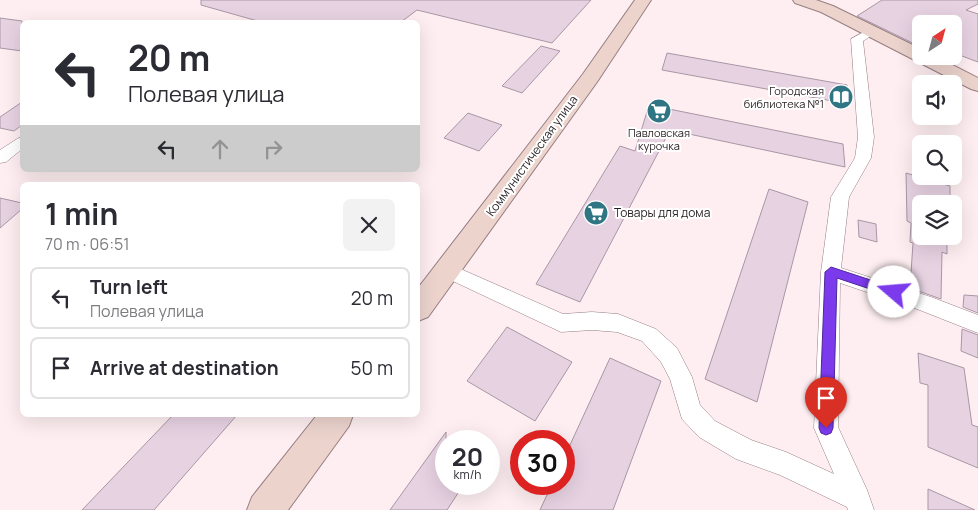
<!DOCTYPE html>
<meta charset="utf-8">
<style>
body{margin:0;font-family:Manrope,sans-serif;background:#f2f2f3;color:#2b2b33;height:100vh;display:flex;flex-direction:column;font-size:19px;white-space:nowrap}
*{box-sizing:border-box;margin:0}
p{font-size:16px;color:#7c7c81}
.icon{flex:none;width:28px;height:28px;fill:none;stroke:currentColor;stroke-width:2;stroke-linecap:round;stroke-linejoin:round}
.map{position:relative;flex:1;overflow:hidden}
.sheet{position:absolute;left:20px;top:182px;width:400px;height:235px;display:flex;flex-direction:column;background:#fff;border-radius:8px;box-shadow:0 5px 20px #0002}
.sheet>*{flex:none}
.banner{position:absolute;left:20px;top:20px;width:400px;height:152px;border-radius:8px;box-shadow:0 5px 20px #0002;background:#fff;color:#2b2b33;overflow:hidden}
.needle{width:32px;rotate:36deg}
.fabs{position:absolute;left:912px;top:15px;display:grid;gap:10px}
.fabs a{display:grid;place-items:center;width:50px;height:50px;border-radius:8px;background:#fff;box-shadow:0 5px 20px #0002;font-size:25px}
.speed{position:absolute;left:435px;top:430px;display:flex;gap:10px;font-size:25px;font-weight:700;text-align:center}
.speed>*{display:grid;place-content:center;width:65px;height:65px;border-radius:50%;background:#fff;box-shadow:0 5px 20px #0002;line-height:1}
.speed small{font-size:12px;font-weight:400}
.speed .limit{border:8px solid #d22;background:#fff;color:#111}
.pin{position:absolute;display:grid;place-items:center;width:42px;height:42px;color:#fff;margin:-51px -21px;border-radius:50% 50% 50% 0;rotate:-45deg;box-shadow:0 0 5px #0007}
.pin .icon{rotate:45deg}
.me{position:absolute;width:55px;margin:-28px;rotate:288deg;stroke-linejoin:round;filter:drop-shadow(0 0 4px #0008)}
.turn{display:flex;align-items:center;gap:18px;height:105px;padding:0 25px;font-size:22px}
.turn .icon{width:65px;height:65px;stroke-width:2.5}
.turn b{display:block;font-size:35px;line-height:42px}
.lanes{display:flex;align-items:center;height:48px;padding:0 25px;background:#0003;justify-content:center;gap:25px;direction:ltr}
.lanes .off{opacity:.35}
.round{display:grid;place-items:center;flex:none;width:52px;height:52px;border-radius:8px;background:#f2f2f3}
.overview{display:flex;align-items:center;justify-content:space-between;height:85px;padding:0 25px}
h1{font-size:30px;font-weight:700;line-height:38px}
ul{padding:0;list-style:none}
li{display:flex;align-items:center;gap:15px;height:62px;margin:0 10px 8px;padding:0 15px;border:2px solid #e1e1e2;border-radius:8px}
li div{flex:1}
li b{display:block;font-size:19px}
li em{font-style:normal}
.map>svg:first-child{display:block}
</style>
<div class="map">
<svg width="978" height="510" viewBox="0 0 978 510">
<rect width="100%" height="100%" fill="#feeef1"/>
<!-- building -->
<path fill="#e7d2e2" stroke="#a996a4" d="M201,0h390l-39,43 -135,-33 -16,12h-140l-60,-17z
M882,0h96v4l-12,6 12,4v48l-16,-6 -5,4 -11,-4h8v-32h-33v23l-64,-31z
M0,18l22,3v30l-22,-3z
M541,46l19,5 -38,42 -20,-7z
M667,53l180,32 2,19 -187,-34z
M22,102v23l-8,6 -14,-3v-11z
M649,105l194,39 2,23 -175,-37 -90,172 -44,-18 84,-138 15,5z
M468,113l34,12 -23,26 -35,-13z
M906,173l44,13v18h-29v32h26v18l-5,-2 -1,47 -31,-11 3,-45 -3,-1 1,-19 -4,-2z
M769,189l39,13 -51,200 -52,-23z
M0,198l22,5v6l-22,19z
M858,220l18,4 1,18 -18,-5z
M964,295l14,1v17l-15,-6z
M507,327l65,35 -37,59 -68,-40z
M962,329l16,6v23l-17,-7z
M918,353l46,15 8,57 6,2v41l-50,-21v-62l-8,-2z
M610,358l51,23 -48,129h-73l12,-26h12v-26z
M173,415h64l-83,95h-72z
M446,432v52h18l-17,26h-57z
M928,489l47,21h-47z"/>
<g fill="none" stroke-linecap="round" stroke-linejoin="round">
<defs>
<path id="street" d="M871,28l6,4 -14,9 11,96 -3,21 -22,39 -8,71 90,29 47,18v18l-61,-24 -77,-26 -2,144 29,63 7,20h-26l-1,-3 -67,-32 -44,-16 -37,-22 -17,-18 -12,-40 -9,-17 -19,-21 -25,-9 -25,-2 -31,2 -121,-57 -3,-5 3,-5 7,-2 116,51 29,-2 26,2 38,15 21,19 15,29 8,28 15,16 36,19 35,12 48,22 -20,-46 7,-156 10,-75 24,-39 3,-21 -7,-98z
M22,137v12l-16,13 -6,1v-13l17,-11z"/>
<path id="secondary" d="M635,0h16l-54,82 -169,235 -10,4v-33l165,-214z
M793,0h23l17,6 88,43v7h14l43,22v13l-7,-2 -150,-77 -26,-9z
M317,415h36l-4,11 -61,84h-41l5,-13z"/>
</defs>
<!-- street casing -->
<use href="#street" stroke="#967e83" stroke-width="1"/>
<!-- secondary casing -->
<use href="#secondary" stroke="#967e83" stroke-width="2"/>
<!-- street -->
<use href="#street" fill="#fff" fill-rule="evenodd"/>
<!-- secondary -->
<use href="#secondary" fill="#ecd4cd" fill-rule="evenodd"/>
</g>
<!-- route -->
<path fill="#7c3aed" stroke="#51269a" d="M831,267l67,22 2,3 -2,3 -4,2 -57,-19 -4,150 -2,5 -5,2 -5,-2 -2,-5 6,-156z"/>
<!-- icons -->
<defs>
<symbol id="library-disc" viewBox="-11 -11 22 22"><circle r="9.5" fill="#307584" stroke="#fff"/><path d="M-6-4Q-3-5.5-.7-3.5V5Q-3 3-6 4ZM6-4Q3-5.5 .7-3.5V5Q3 3 6 4Z" fill="#fff"/></symbol>
<symbol id="supermarket-disc" viewBox="-11 -11 22 22"><circle r="9.5" fill="#307584" stroke="#fff"/><path d="M-6-5.5h2.5l.6 2H6L4.5 2H-2.5L-4.4-4H-6ZM-1.5 3.2a1.3 1.3 0 1 0 .1 0ZM3 3.2a1.3 1.3 0 1 0 .1 0Z" fill="#fff"/></symbol>
</defs>
<g fill-rule="evenodd">
<use href="#library-disc" x="827" y="83" width="28" height="28"/>
<use href="#supermarket-disc" x="645" y="97" width="28" height="28"/>
<use href="#supermarket-disc" x="582" y="199" width="28" height="28"/>
</g>
<g text-anchor="middle" stroke-width="4" stroke-linejoin="round" paint-order="stroke">
<!-- far-poi labels -->
<g font-size="11" fill="#271e20" stroke="#fff" text-anchor="end">
<text x="824" y="95">Городская<tspan x="824" dy="13">библиотека №1</tspan></text>
<text x="659" y="137" text-anchor="middle">Павловская<tspan x="659" dy="13">курочка</tspan></text>
</g>
<!-- street labels -->
<g font-size="12" fill="#271e20" stroke="#fff">
<text transform="translate(532 156) rotate(-54)" y="4">Коммунистическая улица</text>
</g>
<!-- poi labels -->
<g font-size="12" fill="#271e20" stroke="#fff" text-anchor="start">
<text x="614" y="217">Товары для дома</text>
</g>
</g>
</svg>
<div class="fabs">
<a><svg class="needle" viewBox="-14 -14 28 28"><path d="M0-13l5 13h-10z" fill="#e53935"/><path d="M0 13l5-13h-10z" fill="#7c7c81"/></svg></a>
<a><svg class="icon" aria-label="sound" viewBox="0 0 24 24"><path d="M4 9h4l5-4v14l-5-4H4zM17 9q2 3 0 6"/></svg></a>
<a><svg class="icon" aria-label="search" viewBox="0 0 24 24"><circle cx="10" cy="10" r="6"/><path d="M15 15l6 6"/></svg></a>
<a><svg class="icon" aria-label="layers" viewBox="0 0 24 24"><path d="M12 4l9 5-9 5-9-5zM3 14l9 5 9-5"/></svg></a>
</div>
<div class="speed"><div>20<small>km/h</small></div><div class="limit">30</div></div>
<div class="pin" style="left:826px;top:428px;background:#d93025"><svg class="icon" aria-label="arrive" viewBox="0 0 24 24"><path d="M6 21V4h12l-3 4 3 4H6"/></svg></div>
<svg class="me" style="left:894px;top:292px" viewBox="-20 -20 40 40"><circle r="19" fill="#fff"/><path d="M0-13L10 11 0 6-10 11z" fill="#7c3aed"/></svg>
<div class="banner">
<div class="turn"><svg class="icon" aria-label="left" viewBox="0 0 24 24"><path d="M17 20v-9H6M10 6l-5 5 5 5"/></svg><div><b>20 m</b>Полевая улица</div></div>
<div class="lanes"><svg class="icon" aria-label="left" viewBox="0 0 24 24"><path d="M17 20v-9H6M10 6l-5 5 5 5"/></svg><svg class="icon off" aria-label="ahead" viewBox="0 0 24 24"><path d="M12 20V5M6 11l6-6 6 6"/></svg><svg class="icon off" aria-label="right" viewBox="0 0 24 24"><path d="M7 20v-9h11M14 6l5 5-5 5"/></svg></div>
</div>
<section class="sheet">
<div class="overview"><div><h1>1 min</h1><p>70 m · 06:51</p></div><a class="round"><svg class="icon" aria-label="close" viewBox="0 0 24 24"><path d="M6 6l12 12M18 6L6 18"/></svg></a></div>
<ul>
<li><svg class="icon" aria-label="left" viewBox="0 0 24 24"><path d="M17 20v-9H6M10 6l-5 5 5 5"/></svg><div><b>Turn left</b><p>Полевая улица</p></div><em>20 m</em></li>
<li><svg class="icon" aria-label="arrive" viewBox="0 0 24 24"><path d="M6 21V4h12l-3 4 3 4H6"/></svg><div><b>Arrive at destination</b></div><em>50 m</em></li>
</ul>
</section>
</div>
